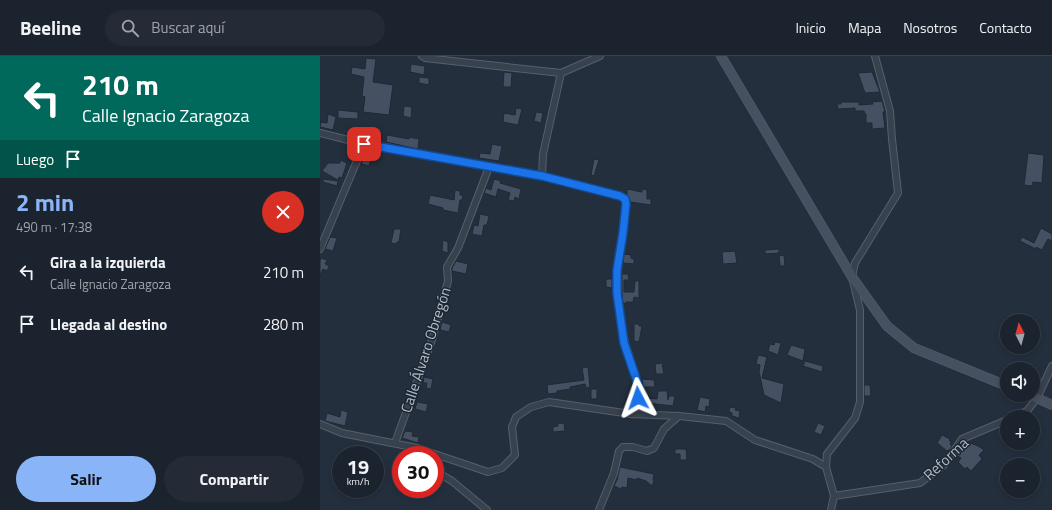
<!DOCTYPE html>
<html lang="es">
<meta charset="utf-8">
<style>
body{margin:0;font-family:"Titillium Web",sans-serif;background:#242b36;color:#f1f3f6;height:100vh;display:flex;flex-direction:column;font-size:15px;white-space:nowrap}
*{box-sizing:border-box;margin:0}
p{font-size:13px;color:#a0a4aa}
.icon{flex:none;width:22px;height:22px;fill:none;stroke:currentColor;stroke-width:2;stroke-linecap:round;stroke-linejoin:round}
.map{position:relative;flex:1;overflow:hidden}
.side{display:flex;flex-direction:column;background:#1b232e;width:320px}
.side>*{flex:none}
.top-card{background:#00695c;color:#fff;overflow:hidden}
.needle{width:26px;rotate:354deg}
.fabs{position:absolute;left:680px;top:258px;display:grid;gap:8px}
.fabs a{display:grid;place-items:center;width:40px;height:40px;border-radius:50%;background:#1b232e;box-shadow:0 2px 6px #0003,0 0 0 1px #39404a;font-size:20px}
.speed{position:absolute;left:12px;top:390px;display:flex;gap:8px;font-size:20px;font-weight:700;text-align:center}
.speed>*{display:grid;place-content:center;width:52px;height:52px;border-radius:50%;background:#1b232e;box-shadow:0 2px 6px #0003,0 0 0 1px #39404a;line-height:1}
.speed small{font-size:10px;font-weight:400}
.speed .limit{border:6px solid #d22;background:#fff;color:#111}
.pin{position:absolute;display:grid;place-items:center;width:34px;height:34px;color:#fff;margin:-17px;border-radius:8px;box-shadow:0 2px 6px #0006}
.me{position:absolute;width:44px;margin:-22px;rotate:356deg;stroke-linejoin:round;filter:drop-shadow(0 0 3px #0008)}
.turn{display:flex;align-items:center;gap:14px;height:84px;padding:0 16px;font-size:18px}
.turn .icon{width:52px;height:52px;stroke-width:2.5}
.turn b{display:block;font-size:28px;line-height:34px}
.then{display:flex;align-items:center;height:38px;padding:0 16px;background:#0003;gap:8px;font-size:15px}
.round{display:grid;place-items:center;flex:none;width:42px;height:42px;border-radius:21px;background:#242b36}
.overview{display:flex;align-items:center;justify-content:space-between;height:68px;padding:0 16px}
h1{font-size:24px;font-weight:700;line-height:30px;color:#8ab4f8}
.cta{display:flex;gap:8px;margin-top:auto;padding:8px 16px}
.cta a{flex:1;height:46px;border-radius:24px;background:#8ab4f8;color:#111;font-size:16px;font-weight:700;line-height:46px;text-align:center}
.cta a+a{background:#242b36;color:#f1f3f6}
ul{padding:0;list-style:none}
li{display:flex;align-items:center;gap:12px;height:52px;padding:0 16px}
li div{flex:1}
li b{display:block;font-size:15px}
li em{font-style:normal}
header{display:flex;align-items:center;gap:24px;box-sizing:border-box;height:56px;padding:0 20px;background:#1b232e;border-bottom:1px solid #39404a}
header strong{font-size:19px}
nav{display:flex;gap:22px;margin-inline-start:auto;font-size:14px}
.search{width:280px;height:36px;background:#242b36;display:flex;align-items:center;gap:10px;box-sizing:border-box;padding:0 14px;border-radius:22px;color:#a0a4aa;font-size:15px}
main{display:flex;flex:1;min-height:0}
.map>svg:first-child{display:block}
</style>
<header>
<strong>Beeline</strong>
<div class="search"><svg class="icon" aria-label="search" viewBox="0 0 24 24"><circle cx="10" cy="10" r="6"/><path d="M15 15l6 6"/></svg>Buscar aquí</div>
<nav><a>Inicio</a><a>Mapa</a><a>Nosotros</a><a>Contacto</a></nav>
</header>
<main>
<section class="side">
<div class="top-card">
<div class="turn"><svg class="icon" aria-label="left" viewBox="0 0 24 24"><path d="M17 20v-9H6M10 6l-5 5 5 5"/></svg><div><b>210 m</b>Calle Ignacio Zaragoza</div></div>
<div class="then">Luego<svg class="icon" aria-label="arrive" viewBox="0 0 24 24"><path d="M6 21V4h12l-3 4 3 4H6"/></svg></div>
</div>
<div class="overview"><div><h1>2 min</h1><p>490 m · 17:38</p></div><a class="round" style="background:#d93025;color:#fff"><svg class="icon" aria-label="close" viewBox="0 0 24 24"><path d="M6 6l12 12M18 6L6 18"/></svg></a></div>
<ul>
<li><svg class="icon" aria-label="left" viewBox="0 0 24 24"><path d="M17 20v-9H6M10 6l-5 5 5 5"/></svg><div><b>Gira a la izquierda</b><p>Calle Ignacio Zaragoza</p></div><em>210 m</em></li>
<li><svg class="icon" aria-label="arrive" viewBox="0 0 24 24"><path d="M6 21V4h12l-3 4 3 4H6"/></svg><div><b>Llegada al destino</b></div><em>280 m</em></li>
</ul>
<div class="cta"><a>Salir</a><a>Compartir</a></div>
</section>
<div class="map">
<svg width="732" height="454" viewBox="0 0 732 454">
<rect width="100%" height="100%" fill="#242f3e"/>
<!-- building -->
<path fill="#455162" stroke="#1f2835" d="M46,2l10,1 -3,23 20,3 -4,30 -26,-3 2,-15 -3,-1 2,-19 -13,-3 1,-7 13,2z
M91,8l14,2 -1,9 -14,-3z
M184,16l8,1 -1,14h-8z
M552,16l8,20 -15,1 -7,-20z
M99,21l10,1v7l-10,-2z
M562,45l3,11h-2l2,16 -13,1v-6h-6v-9h-1l-1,-3h-9v-3l-17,1 -1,-5h4v-2h18v3l14,-1 -1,-2z
M84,50l8,1 -1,11 -8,-2z
M196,52l6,1 -4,16 -15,-3 1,-9 11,2z
M18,54l20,2v7l-20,-1z
M216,56l7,1 -2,10 -7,-2z
M8,58l8,3 -3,13 -13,-3 1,-5 6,1z
M67,79l22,4v-2l10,2 -1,10 -32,-7z
M172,88l10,2 -3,15 -20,-3 1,-5 10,1z
M47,93l7,1 -5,16 -8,-2z
M708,97l16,2 -2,28 -9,-1 -1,4 -8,-1z
M274,103l5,1 -5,16 -3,-1z
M20,104l7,3 -5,15 -3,-1 -1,3 -16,-9 6,-8h12z
M3,123l15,2 -1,5 -14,-4z
M174,123l7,2 -1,2 21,6 -2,10 -4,-2 -1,4 -6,-1 2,-7 -12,-4 -2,8 -12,-4 2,-5 5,2z
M307,133l15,3v-3l5,1v9h4v6l-21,-3 -3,-7z
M135,134l5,1v4h3l-1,5h-2l-2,13 -15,-3v-2l-15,-4 2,-9 24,5z
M160,158l9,2 -2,9h-3l-2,11 -10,-2 2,-9 4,1z
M721,172l11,6v7l-4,-2 -6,11 -6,-3v2l-16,-8 2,-4 12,6z
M74,173h7l-2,13h-2l-1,2 -5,-1z
M10,181l7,1 -4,13 -8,-2z
M123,184l5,2v11l-6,-2z
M459,193v4l-14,1v-4z
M415,195l2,12 -14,1 -1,-12z
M304,198l7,1v3l3,1v5l-11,-1z
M464,199l1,11h-5l-1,-10z
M1,202l6,2 -2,4 4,2 -2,5 -4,-2 -3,7v-15z
M136,205l12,3 -2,10 -14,-3v-3z
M302,218h6l1,6h-5v12h10l1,-11h4v17l-5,-1 -1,5h-7v1l-3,1 -1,-11z
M286,223h6v9l-6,-1z
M122,266l9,3 -2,7 -9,-2z
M314,268h5v2h3l-3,16 -5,-1z
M455,286l6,1 -3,12 -10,-4 2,-7 4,1z
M471,289l14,4 -2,12 -16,-6z
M438,299l9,2 -5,21 22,6 -3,19 -17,-8 -5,-23 1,-7 -4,-1z
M485,305l18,5 -1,6 -19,-6z
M342,307l2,11h-8l-1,-10z
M268,311l2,20 -4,1 -1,-4 -15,3v2l-13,2v2l-9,1 -1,-9 37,-5 -2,-12z
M104,321l9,2 -2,10 -5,-1 1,-5h-4z
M322,323l12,1 1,7h-12z
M544,329h6l1,11h-7z
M271,333h6v10h-6z
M338,335h9l1,9 1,-4h6l-2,10 -26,-3v-5l10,1z
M380,341l10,2 -1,8 -3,-1 -1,6 -8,-2z
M97,346l11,2 -2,8 -11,-3z
M410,351l6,1 -1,2 5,1 -1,7 -7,-2v-3l-3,-1z
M21,354l7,2 -3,14 -20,-5 2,-8 13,4z
M244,367l1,8 -12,1v-5l5,-1 -1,-2z
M498,367l7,3 -4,9 -7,-3z
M85,375l8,1 -1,4 7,1 -1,6 -16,-5z
M622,379l8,4 -1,1 2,2 -1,2 2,2 -3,4 -2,1 -10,-8z
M646,386h2l10,4 6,4 -5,5 3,4 -11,12 -4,-4 -2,2 -7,-7 3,-4 -5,-3z
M355,393h11l1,11h-7v-6h-5z
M300,411l34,7 -1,6 1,1 -2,5 -6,-5 -9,-3v2l-9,-2 -1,10 -5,-1 -1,2 -7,-3 3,-6z"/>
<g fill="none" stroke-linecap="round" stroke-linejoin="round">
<defs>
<path id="minor" d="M102,0l3,2 136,15 39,-17
M0,77l44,11 178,32 78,20 5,3 1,5 -3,29 -6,37v23l8,50 14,44 -1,11 -7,16
M222,120l1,-22 18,-81
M0,193l44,-105
M693,361l14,-6 10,-13 15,-32
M0,368l22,9 75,15 71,24 14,-4 13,-13 -3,-28 4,-10 15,-10 18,-5 82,12 48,2 47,5 29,19 58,19 13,8
M75,387l38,-106 15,-56 -1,-14 11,-19 31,-81
M115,415l17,10 35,29
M514,440l86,-13 24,-18 18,-26 45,-19
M279,454l15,-37 5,-22 4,-4h10l14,4 7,-3 10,-19 15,-13
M511,454l3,-14 -8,-29 1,-13 28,-36 5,-16v-92l-8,-33 3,-14 43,-70 -6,-54 -2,-28 -15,-55"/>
<path id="secondary" d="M401,0l131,221 35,49 27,22 93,38
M710,339l22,10"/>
</defs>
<!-- minor casing -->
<use href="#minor" stroke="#565f6c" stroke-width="8"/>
<!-- secondary casing -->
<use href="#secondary" stroke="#565f6c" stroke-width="10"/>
<!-- minor -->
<use href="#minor" stroke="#38414e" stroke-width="6"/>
<!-- secondary -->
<use href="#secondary" stroke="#465061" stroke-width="9"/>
</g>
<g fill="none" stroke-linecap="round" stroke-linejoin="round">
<defs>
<path id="route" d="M44,88l178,32 78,20 5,3 1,5 -3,29 -6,37v23l7,50 15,44 -1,11"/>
</defs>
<!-- route casing -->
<use href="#route" stroke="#114b97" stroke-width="10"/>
<!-- route -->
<use href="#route" stroke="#1a73e8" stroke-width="7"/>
</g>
<g text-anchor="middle" stroke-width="3" stroke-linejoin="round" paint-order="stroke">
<!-- street labels -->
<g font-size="15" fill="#b4bcc9" stroke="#1d2633">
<text transform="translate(106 294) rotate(-72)" y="5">Calle Álvaro Obregón</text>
<text transform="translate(626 403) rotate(-43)" y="5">Reforma</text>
</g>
</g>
</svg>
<div class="fabs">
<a><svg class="needle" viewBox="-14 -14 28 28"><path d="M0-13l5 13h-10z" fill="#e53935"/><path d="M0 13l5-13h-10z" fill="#a0a4aa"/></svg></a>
<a><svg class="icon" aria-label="sound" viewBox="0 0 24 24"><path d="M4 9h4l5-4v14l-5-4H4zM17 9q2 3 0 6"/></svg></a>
<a>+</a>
<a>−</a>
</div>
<div class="speed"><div>19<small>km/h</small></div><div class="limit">30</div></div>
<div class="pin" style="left:44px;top:88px;background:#d93025"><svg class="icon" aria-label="arrive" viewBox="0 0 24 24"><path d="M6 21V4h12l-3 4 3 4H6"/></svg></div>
<svg class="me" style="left:318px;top:342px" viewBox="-20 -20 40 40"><path d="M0-17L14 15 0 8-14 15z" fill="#1a73e8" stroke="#fff" stroke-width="4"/></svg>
</div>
</main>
